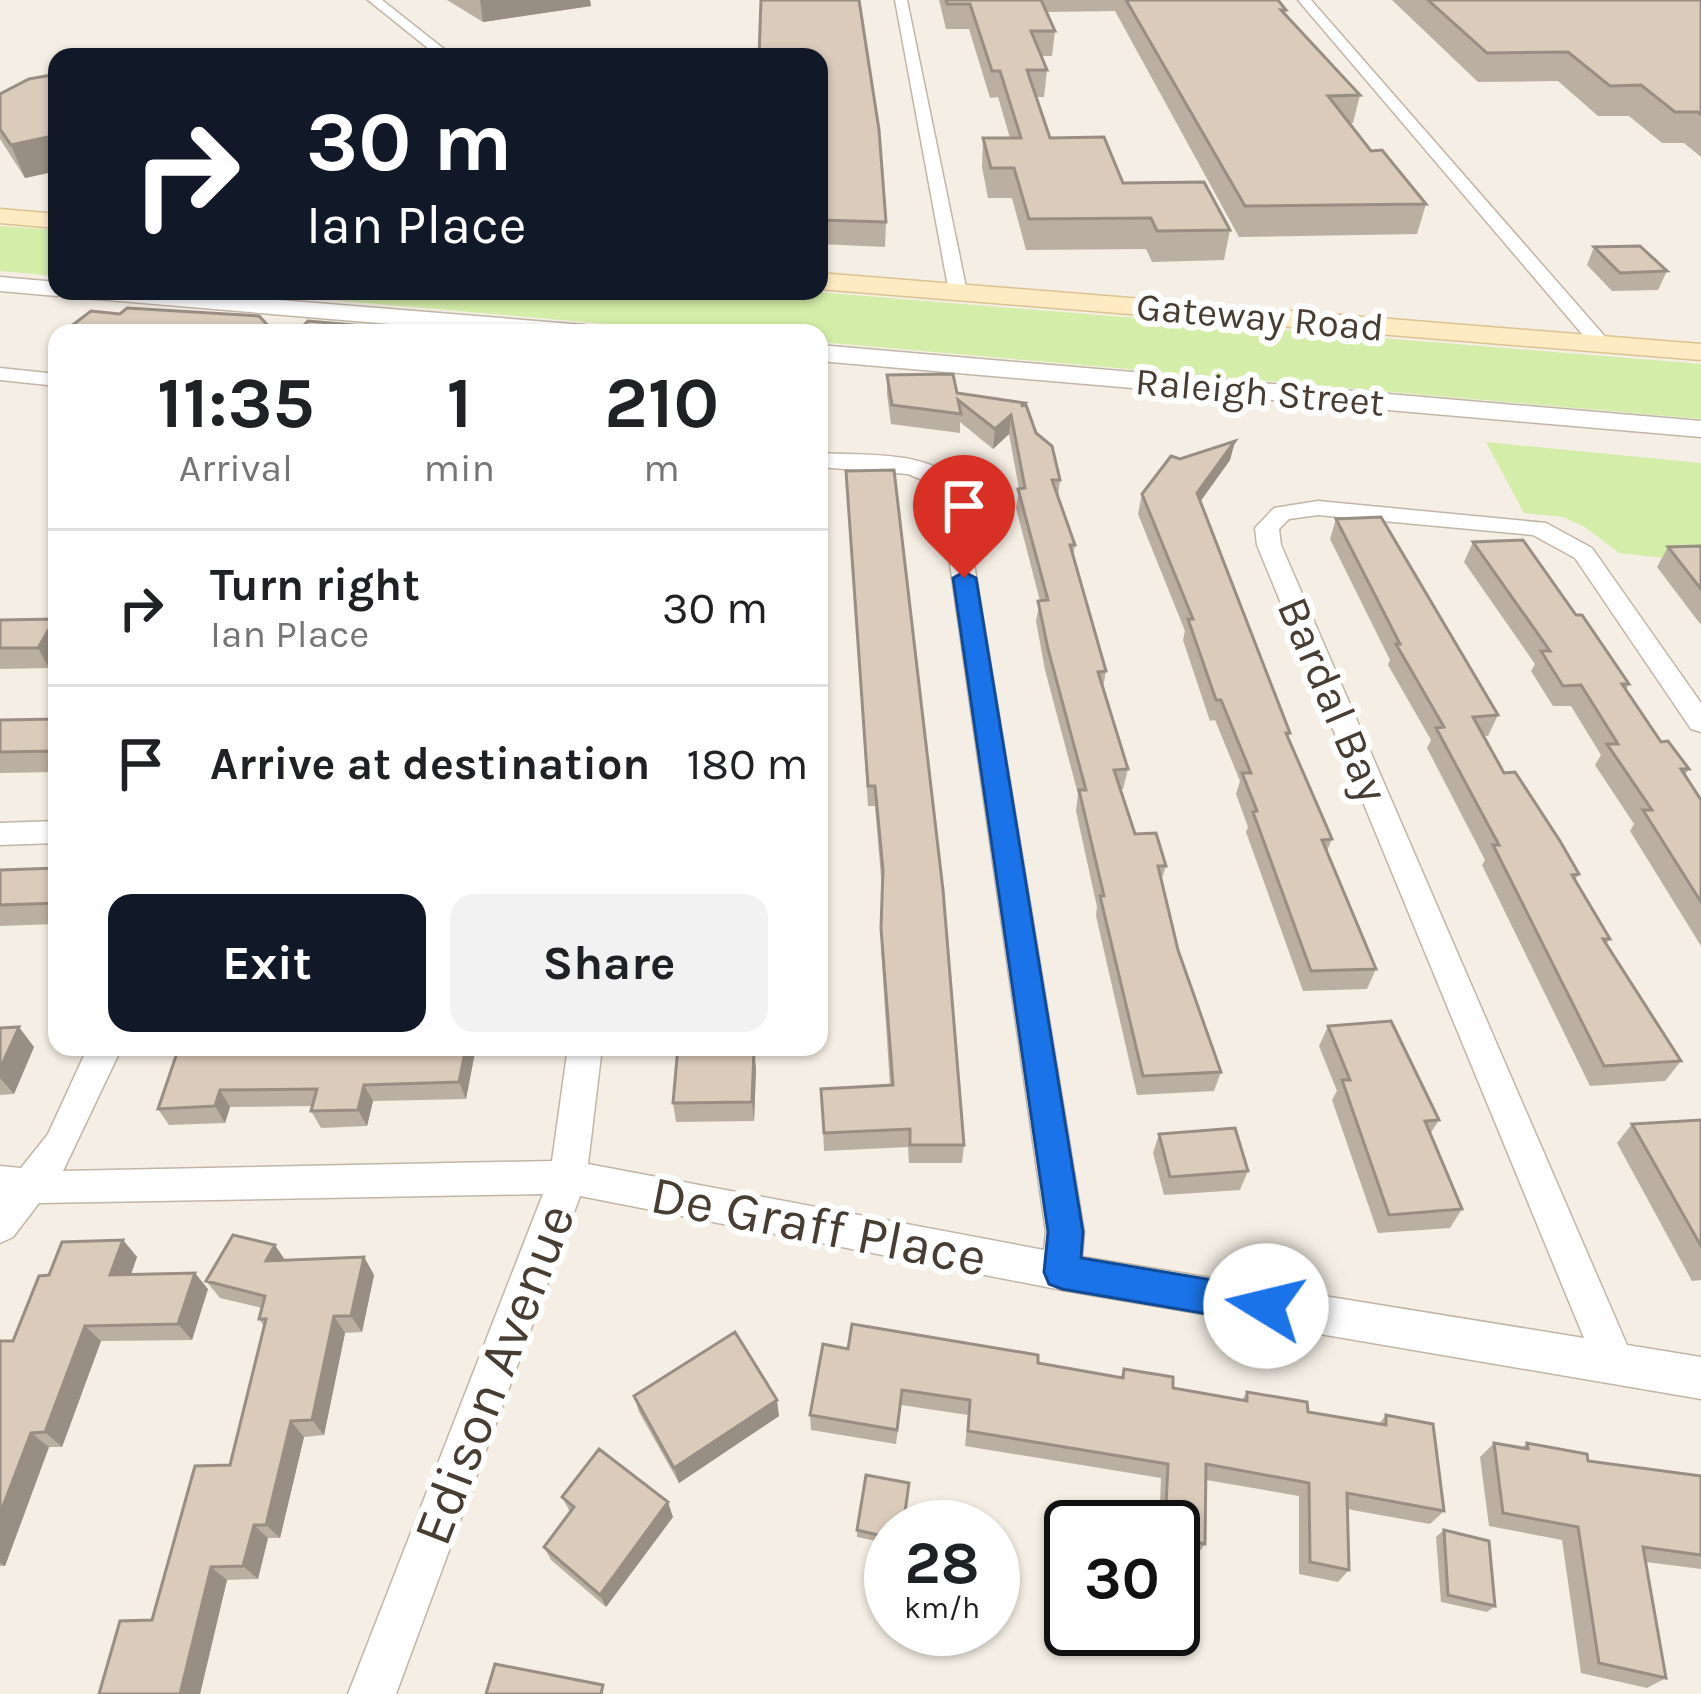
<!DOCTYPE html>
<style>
body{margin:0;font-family:Karla,sans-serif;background:#f2f2f2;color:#202124;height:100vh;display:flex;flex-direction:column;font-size:45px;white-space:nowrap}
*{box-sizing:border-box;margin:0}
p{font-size:39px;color:#757577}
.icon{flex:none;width:66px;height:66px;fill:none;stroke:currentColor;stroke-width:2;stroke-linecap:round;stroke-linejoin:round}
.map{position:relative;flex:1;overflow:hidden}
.side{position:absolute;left:48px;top:324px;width:780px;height:732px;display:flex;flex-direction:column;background:#fff;border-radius:24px;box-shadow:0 3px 9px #0004}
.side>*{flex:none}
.guide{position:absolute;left:48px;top:48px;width:780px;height:252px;border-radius:24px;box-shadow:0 3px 9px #0004;background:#111827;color:#fff;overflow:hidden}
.speed{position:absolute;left:864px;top:1500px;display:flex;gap:24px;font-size:60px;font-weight:700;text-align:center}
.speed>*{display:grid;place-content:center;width:156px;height:156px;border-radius:50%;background:#fff;box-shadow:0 3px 9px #0004;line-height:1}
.speed small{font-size:30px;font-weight:400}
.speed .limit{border:6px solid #111;border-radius:18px;background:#fff;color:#111}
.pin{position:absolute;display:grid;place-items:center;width:102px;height:102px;color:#fff;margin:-123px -51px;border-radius:50% 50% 50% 0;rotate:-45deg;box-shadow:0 0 12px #0007}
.pin .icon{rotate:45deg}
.me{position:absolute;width:132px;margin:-66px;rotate:279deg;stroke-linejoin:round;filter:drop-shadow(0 0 9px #0008)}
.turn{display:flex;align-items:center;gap:42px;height:252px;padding:0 60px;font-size:54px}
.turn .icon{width:156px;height:156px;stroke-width:2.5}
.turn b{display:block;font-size:84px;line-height:102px}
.eta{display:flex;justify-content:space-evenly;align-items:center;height:204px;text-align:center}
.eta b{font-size:72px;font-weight:700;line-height:84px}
.cta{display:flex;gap:24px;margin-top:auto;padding:24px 60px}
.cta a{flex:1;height:138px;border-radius:24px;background:#111827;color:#fff;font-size:48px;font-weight:700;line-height:138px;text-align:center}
.cta a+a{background:#f2f2f2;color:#202124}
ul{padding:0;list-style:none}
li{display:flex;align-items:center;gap:36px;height:156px;padding:0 60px;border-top:3px solid #e0e0e0}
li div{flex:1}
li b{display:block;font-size:45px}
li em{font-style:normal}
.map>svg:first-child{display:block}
</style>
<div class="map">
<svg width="1701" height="1694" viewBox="0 0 1701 1694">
<rect width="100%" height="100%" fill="#f4eee4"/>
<!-- green -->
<path fill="#d4eda8" d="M0,226l57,4v46l-57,-5z
M227,291h577l897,73v55l-882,-77v-9h-107z
M1486,442l215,21v99l-82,-9 -34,-26 -22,-10 -39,-4z"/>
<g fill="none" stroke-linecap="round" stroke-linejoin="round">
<defs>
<path id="minor" d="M368,0h14l72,57h-15z
M895,0h12l60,292 -9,6 -9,-6z
M1298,0h13l297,340v8h-14z
M0,368l57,6v12l-57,-6z
M819,453c44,3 110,-4 142,32l123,747 -2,25 502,81 -327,-793 -2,-17 19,-20 44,-7 228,22 46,25 109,155v29l-10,-3 -116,-171 -42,-23 -215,-20 -29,4 -10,10 2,16 346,800 74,12v42l-639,-109 -482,-94 -184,498h-48l195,-500 -504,9 -26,34 -13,6v-77l21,2 27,-34 40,-87h34l-59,124 489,-10 16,-114h34l-14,117 456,86 2,-18 -107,-745 -31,-13 -89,-7z
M57,821v22l-57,2v-22z"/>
<path id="tertiary" d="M0,277l57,5v9h11l-11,5 -57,-5z
M72,291h98l415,34 13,8h-102l-412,-35z
M819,345l882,76v16l-882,-76z"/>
<path id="secondary" d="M0,209l57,5v14l-57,-5z
M819,273l882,71v16l-882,-71z"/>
</defs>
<!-- minor casing -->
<use href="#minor" stroke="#c1b5a6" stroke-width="3"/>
<!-- tertiary casing -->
<use href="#tertiary" stroke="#c1b5a6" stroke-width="3"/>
<!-- secondary casing -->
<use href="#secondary" stroke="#dcc290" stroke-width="3"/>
<!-- minor -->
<use href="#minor" fill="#fff" fill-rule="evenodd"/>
<!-- tertiary -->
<use href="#tertiary" fill="#fff" fill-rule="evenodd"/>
<!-- secondary -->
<use href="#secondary" fill="#ffebc3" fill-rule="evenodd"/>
</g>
<!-- wall -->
<path fill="#bbafa1" d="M447,0h143l1,6 -108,16z
M939,0h339l8,10 -1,4 75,81 -7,28h-4l22,28 55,53 -9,30 -178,3 -124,-226 -68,1 8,19 -3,25h-10l5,14 -3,27h-8l14,41 73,45 107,47 -6,30 -72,2 -6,-13 -120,1 -14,-52h-24l-6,-31 1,-29h27l-12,-41 -8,1 -21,-69h-23z
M1392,0h309v157l-17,-14h-22l-33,-27h-31l-40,-35 -80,1z
M819,57l67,165 -1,25 -66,-3z
M57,74v97l-32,7 -25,-39v-45z
M1594,247l73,24 -9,19 -46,1 -25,-26z
M819,365h4v59h-4z
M887,375l70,18 68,10 11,30 24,47 -2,17 17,48 -2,11 33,115 -3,17 25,81 -5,20h-3l15,45 31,32 -5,15 17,69 43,122 -7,19 -77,4 -41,-179 1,-9 -21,-96 2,-17 -33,-124 -9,-49 4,-20 -24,-93 3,-19 -10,-55 -16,15 -33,-27v11l-69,-9 -4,-30z
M1235,441l-5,19 -30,42 90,231 -2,5 44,101 -5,12 49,118 -9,20 -64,2 -57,-159 2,-5 -12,-33 4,-13 -25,-61 -5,1 -27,-81 2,-9 -47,-117 4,-20z
M846,471l118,674 -2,18h-53l-1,-16 -84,4 -3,-62 69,-3 -9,-138 1,-59 -7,-83h-7z
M1336,519l162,196 -10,21h-4l20,37 75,101 -4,6 35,59 -4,5 75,117 -16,20 -75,5 -108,-221 3,-5 -58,-112 4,-8 -43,-75 2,-5 -60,-121z
M1473,542l103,73 53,69 -3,6 35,52 28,27 -4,6 16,25v146l-71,-115 4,-7 -39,-59 6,-10 -30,-49h-18l-22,-35 4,-7 -71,-102z
M1668,547l33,1v77l-44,-58z
M55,619l2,4v32l-8,13 -49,1v-49z
M57,719v53l-57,1v-53z
M57,868v56l-57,2v-56z
M1328,1026l111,94 -9,14 32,75 -12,19 -72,5 -46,-133 5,-9 -18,-45z
M0,1028l34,19 -20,47 -14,1z
M476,1047l-10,52 -93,2 -6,25 -46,2 -10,-17 2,-5 -83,1 -5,16 -56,2 -11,-16 108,-58z
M678,1047h61v2h15l2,20 -2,52 -78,1 -3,-19z
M1701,1120v160l-9,1 -75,-138 15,-19z
M1159,1134l89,37 -8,19 -76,5 -11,-42z
M123,1240l14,17 -6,17 77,15 -16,51 -91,1 -39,106h-13l-44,119h-5v-225h13l36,-66z
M364,1257l10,18 -12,57 -17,1 -21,102 -20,2 -24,101h-12l-10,41 -31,1 -27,114h-101l53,-74 78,-155 34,-139 -5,-7 3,-11 -42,-10 -14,-17 79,-21z
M848,1349l190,14 83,14 3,-8 49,19 69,12 5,-8 61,20 71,12 7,-9 58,96 -14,13 -83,-15 2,61 -11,12 -39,-8v-78l-93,-16 -1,64 -9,12 -23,-5v-24h-14l2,-49 -196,-32 3,-31 -67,-10 -5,39 -85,-14 -1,-15z
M634,1396l145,20 -100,67 -40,-71z
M1494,1443l28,5 5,-5 61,18 113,15v93l-55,-7 20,116 -19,10 -66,-15 -19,-133 -73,-14 -9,-69z
M562,1497l111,20 -67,90 -55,-47 -7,-13 26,-35z
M891,1527v17l-34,-7v-7z
M1444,1530l51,76 -8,6 -46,-10 -5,-65z"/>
<!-- shaded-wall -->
<path fill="#998e83" d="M480,0h110l1,6 -108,16z
M57,135v36l-32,7 -14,-33z
M1011,415l-2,19 -16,15 2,-20z
M1235,441l-5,19 -38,53 5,-20z
M55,619l2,4v32l-8,13 -11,-20z
M19,1027l15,20 -20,47 -14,-16v-9z
M252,1047h15l-6,22 -10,-17z
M466,1047h10l-10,52 -7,-17z
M754,1049l2,20 -2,52 -2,-19z
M364,1085l9,16 -6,25 -9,-16z
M220,1090l10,17 -5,16 -10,-17z
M123,1240l14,17 -12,34 -15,-16z
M275,1245l12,18 -21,-2z
M364,1257l10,18 -12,57 -11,-16z
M195,1273l13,16 -16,51 -14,-16z
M334,1316l11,17 -21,102 -12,-15z
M85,1326l16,15 -39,106 -17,-15z
M777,1400l2,16 -100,67 -5,-15z
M291,1421l13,16 -24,101 -14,-13z
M31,1433l18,14 -44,119 -5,-3v-49z
M668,1502l5,15 -67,90 -6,-12z
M254,1525l14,13 -10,41 -15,-13z
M211,1567l16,13 -27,114h-20z"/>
<!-- building -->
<path fill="#dacbbb" stroke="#998e83" stroke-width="3" d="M761,0h98l20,130 7,92 -67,-2v-163h-60z
M946,0h95l14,31h-24l16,39h-20l23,68 54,-1 19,46 81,-1 26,48 -73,1 -6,-13 -122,1 -15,-51h-23l-8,-30h38l-21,-67h-8l-22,-67h-23z
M1126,0h152l8,10h-5l79,85 -32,1 43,55 11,-1 44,54 -181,2z
M1428,0h273v115l-3,-3h-23l-34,-27 -31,1 -42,-34 -81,1z
M57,74v61l-46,10 -11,-16v-35l29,-15z
M1640,246l27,25 -47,2 -26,-26z
M127,308l132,8 16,17h-213l29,-22 29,3z
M308,321l100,9 -3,3h-109z
M819,365h4v41h-4z
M953,374l4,19 68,10 -4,3 5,-1 10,28 16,13 8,34h-8l23,65h-5l36,126 -8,1 30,97 -14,1 21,64 21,-1 10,33h-8l20,84 43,122 -78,4 -43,-180h4l-25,-106h7l-38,-141 -10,-48 10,-1 -30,-111 7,-1 -14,-73 -16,14 -37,-29 3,14 -69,-9 -5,-30z
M1235,441l-38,52 93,240h-4l46,106 -10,1 54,129 -65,2 -58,-159 4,-1 -15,-38h9l-30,-73h-5l-28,-81h5l-51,-125 29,-38 9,3z
M894,470l49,420 21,255h-54v-16l-86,4 -3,-44 72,-4 -12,-157 2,-58 -8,-84h-7l-22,-315z
M1381,517l117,198 -25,2 31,56 11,-1 45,69 19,33 -7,1 38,64h-7l78,122 -77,5 -111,-221h6l-63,-117 8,-1 -48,-83h4l-64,-125z
M1523,540l53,75h6l47,69h-7l39,58 7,-1 21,28h-8l20,31v102l-58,-92h9l-45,-66h11l-37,-59 -18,1 -22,-35h9l-77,-109z
M1700,546l1,2v41l-33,-42z
M55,619l-17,29h-38v-28z
M57,719v32l-57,1v-32z
M57,868v35l-57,2v-35z
M1391,1021l48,99 -14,1 37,88 -73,6 -47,-135h8l-22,-54z
M19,1027l-19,42v-41z
M179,1047h73l-1,5 78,-1 1,-4h136l-7,35 -95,3 -6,25 -47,1 6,-22 -97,1 -5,16 -57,3z
M678,1047h59v2h17l-2,53 -79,1z
M1701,1120v126l-69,-122z
M1235,1128l13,43 -78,6 -11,-43z
M233,1235l42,10 -9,16 98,-4 -13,59h-17l-22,104 -21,1 -25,104h-12l-11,41 -32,1 -31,127h-81l21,-73 32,-1 43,-154 35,-1 36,-146h-7l6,-23 -59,-15z
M123,1240l-13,35 85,-2 -17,51 -93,2 -40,106 -14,1 -31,81v-173h13l26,-65 10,-1 13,-33z
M852,1324l186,31v8l85,15 1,-9 49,8v11l74,13v-9l60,10 1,10 78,13v-10l47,9 11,87 -97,-18 2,77 -39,-8 -1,-79 -103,-19 -1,80 -32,-7v-10h-8l3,-63 -200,-33 2,-31 -68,-10 -5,40 -87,-15 13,-71 25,5z
M735,1332l42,68 -103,68 -40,-72z
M1494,1443l34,6 -1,-6 60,11 1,7 113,15v79l-58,-8 23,131 -67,-15 -21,-136 -75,-14z
M599,1449l69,53 -68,93 -56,-48 30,-40 -12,-10z
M866,1475l43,8 -6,44h-12v11l-34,-8z
M1444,1530l45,11 6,65 -47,-11z
M495,1664l108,21 -2,9h-115z"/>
<!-- route -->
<path fill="#1a73e8" stroke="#114b97" stroke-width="3" d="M964,572l12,6 107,654 -2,26 185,31 12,5 6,12 -6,13 -12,5 -204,-35 -13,-5 -5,-12 4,-40 -95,-654z"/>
<g text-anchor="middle" stroke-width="12" stroke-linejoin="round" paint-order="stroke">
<!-- far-street labels -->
<g font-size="39" fill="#473d33" stroke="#fff">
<text transform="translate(1260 316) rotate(5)" y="14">Gateway Road</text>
<text transform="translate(1260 391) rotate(5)" y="14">Raleigh Street</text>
</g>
<!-- street labels -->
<g font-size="45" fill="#473d33" stroke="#fff">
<text transform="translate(1334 699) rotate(67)" y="16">Bardal Bay</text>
</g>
<!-- near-street labels -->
<g font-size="54" fill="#473d33" stroke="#fff">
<text transform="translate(819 1225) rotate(11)" y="19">De Graff Place</text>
<text transform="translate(493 1374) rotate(-69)" y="19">Edison Avenue</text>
</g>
</g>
</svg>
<div class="speed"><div>28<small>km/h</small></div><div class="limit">30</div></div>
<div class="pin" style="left:964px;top:578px;background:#d93025"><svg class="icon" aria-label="arrive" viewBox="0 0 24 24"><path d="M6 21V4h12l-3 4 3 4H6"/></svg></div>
<svg class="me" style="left:1266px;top:1306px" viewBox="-20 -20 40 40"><circle r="19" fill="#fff"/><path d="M0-13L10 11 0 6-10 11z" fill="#1a73e8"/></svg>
<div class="guide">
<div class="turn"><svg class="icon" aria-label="right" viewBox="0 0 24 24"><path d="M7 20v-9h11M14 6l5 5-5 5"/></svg><div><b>30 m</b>Ian Place</div></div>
</div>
<section class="side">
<div class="eta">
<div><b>11:35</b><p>Arrival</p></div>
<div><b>1</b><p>min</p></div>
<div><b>210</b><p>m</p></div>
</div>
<ul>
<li><svg class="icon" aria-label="right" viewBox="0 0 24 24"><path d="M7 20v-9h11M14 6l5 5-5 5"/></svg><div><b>Turn right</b><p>Ian Place</p></div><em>30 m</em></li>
<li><svg class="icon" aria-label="arrive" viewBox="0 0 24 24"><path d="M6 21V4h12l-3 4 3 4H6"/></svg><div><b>Arrive at destination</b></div><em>180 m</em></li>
</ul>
<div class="cta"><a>Exit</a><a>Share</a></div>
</section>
</div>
